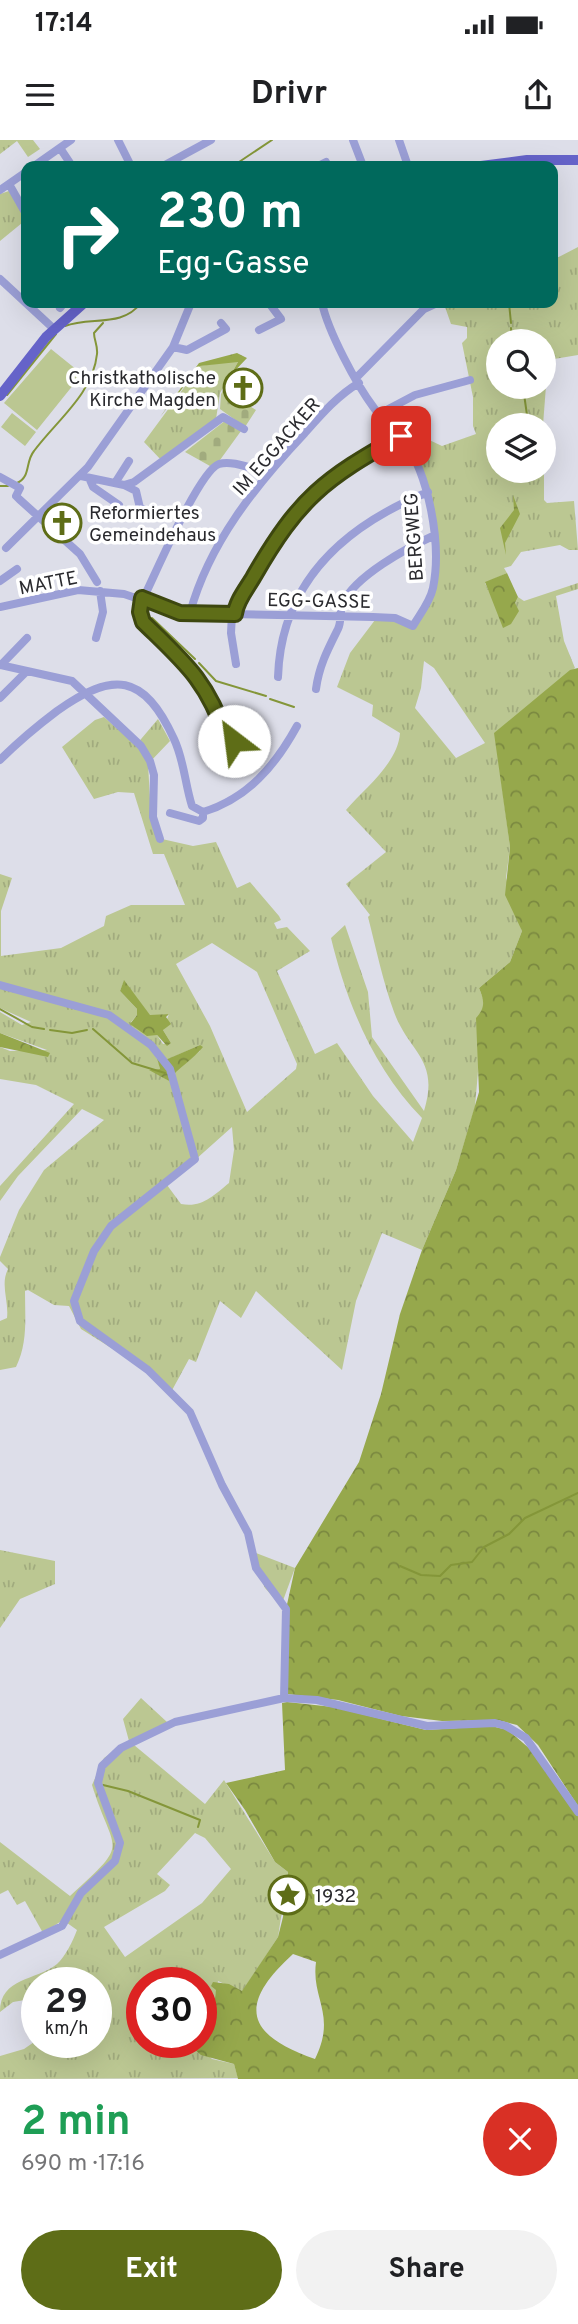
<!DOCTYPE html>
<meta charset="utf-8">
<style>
body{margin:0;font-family:Overpass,sans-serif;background:#f2f2f2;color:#202124;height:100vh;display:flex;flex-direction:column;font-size:26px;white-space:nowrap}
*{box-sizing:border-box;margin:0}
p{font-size:23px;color:#757577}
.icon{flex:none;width:38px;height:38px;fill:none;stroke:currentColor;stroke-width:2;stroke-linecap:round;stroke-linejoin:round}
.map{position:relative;height:1939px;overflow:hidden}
.side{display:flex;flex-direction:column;background:#fff;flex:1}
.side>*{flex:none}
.top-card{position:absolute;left:21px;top:21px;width:537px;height:147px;border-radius:14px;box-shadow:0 7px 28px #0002;background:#00695c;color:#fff;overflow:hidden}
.controls{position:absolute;left:486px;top:189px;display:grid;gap:14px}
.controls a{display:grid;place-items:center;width:70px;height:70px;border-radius:50%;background:#fff;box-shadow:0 7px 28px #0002;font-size:35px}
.speed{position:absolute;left:21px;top:1827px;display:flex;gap:14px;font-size:35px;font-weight:700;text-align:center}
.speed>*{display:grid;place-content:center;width:91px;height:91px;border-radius:50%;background:#fff;box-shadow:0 7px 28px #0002;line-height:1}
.speed small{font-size:18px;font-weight:400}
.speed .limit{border:10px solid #d22;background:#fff;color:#111}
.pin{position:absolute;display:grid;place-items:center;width:60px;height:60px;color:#fff;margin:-30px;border-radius:14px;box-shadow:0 4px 10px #0006}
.me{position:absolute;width:77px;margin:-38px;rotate:330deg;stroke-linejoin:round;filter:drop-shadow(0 0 5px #0008)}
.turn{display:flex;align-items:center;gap:24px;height:147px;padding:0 21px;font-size:32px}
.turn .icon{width:91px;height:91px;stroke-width:2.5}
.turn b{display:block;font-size:49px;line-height:60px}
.round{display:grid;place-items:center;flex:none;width:74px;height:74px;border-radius:37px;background:#f2f2f2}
.overview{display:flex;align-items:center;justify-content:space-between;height:119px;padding:0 21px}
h1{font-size:42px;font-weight:700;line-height:52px;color:#1e9e55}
.action{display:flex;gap:14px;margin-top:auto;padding:14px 21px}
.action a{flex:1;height:80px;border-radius:42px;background:#5e6d17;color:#fff;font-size:28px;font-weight:700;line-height:80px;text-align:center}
.action a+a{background:#f2f2f2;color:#202124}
.status{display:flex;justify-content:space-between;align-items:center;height:49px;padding:0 35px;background:#fff;direction:ltr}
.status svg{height:19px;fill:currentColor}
header{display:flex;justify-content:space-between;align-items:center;height:91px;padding:0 21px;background:#fff;font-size:32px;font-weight:700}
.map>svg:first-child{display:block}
</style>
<div class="status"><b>17:14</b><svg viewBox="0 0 49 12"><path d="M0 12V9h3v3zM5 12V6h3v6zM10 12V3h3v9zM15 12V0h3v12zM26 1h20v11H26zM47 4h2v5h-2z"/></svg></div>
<header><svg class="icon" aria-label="menu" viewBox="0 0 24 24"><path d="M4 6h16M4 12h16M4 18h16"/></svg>Drivr<svg class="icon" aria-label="share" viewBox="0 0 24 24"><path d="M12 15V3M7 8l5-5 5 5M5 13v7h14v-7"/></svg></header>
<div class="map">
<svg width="578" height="1939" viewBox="0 0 578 1939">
<defs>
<pattern id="grass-tufts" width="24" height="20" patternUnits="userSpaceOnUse" patternTransform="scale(1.75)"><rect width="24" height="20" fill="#bbc792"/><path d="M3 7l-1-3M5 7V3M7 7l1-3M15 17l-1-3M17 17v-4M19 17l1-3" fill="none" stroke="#a1ab7e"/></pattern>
<pattern id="forest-crowns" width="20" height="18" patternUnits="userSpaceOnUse" patternTransform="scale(1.75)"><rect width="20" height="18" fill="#96a84c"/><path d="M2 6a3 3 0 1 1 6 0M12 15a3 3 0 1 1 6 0" fill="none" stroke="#7b8940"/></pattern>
<pattern id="cemetery-stones" width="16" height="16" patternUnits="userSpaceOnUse" patternTransform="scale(1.75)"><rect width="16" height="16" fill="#bbc792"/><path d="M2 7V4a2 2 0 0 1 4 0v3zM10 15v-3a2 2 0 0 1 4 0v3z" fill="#a1ab7e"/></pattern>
</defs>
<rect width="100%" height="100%" fill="#dddee9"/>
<!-- grass -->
<path fill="url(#grass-tufts)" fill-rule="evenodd" d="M0,0h33l7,9 -12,8 -11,-16 -17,13z
M9,51l16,24 -3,8 -22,18v-47z
M578,107v108l-30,5 -5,65h-44v46h45v29l3,3 27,-2 4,49h-9l-9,-5 -39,7 -10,14 -7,2 3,5 -22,10 8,17 22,3 3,-6 6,4 54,-18v6l-22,7 8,45 11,27 -80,65 15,114 -4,31 16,53 -12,31 -31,26 5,13 -9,106 -19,63 -34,80 -40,-17 -26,68 -14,69 -86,-79 -15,27 -21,-17 -24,61 -7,-3 -19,35 -30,-28 -59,-37 -12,-23 -15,-1 -26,-15 -3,1c0,27 3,51 -9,76l-16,3v-49l7,-3c2,-18 -7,-33 1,-49l-8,-8v-4l19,-47 25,-40 60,-50 -22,-11 -64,67 -18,25v-15l74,-82 -38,-19 -36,-6v-32l10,4 37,-1 -47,-17v-21l22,13 9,-3 -31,-14v-134l12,4 -11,33v45l60,-8 43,-22 2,-10 25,-11h54l-21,-51h-11l-19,-61 -16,-1 -24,7 -32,-52 33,-27 9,-3 32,28 22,-26 12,22 -22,23 3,52 11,23 31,7 23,-4 21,46 13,-6 29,34 2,4 -7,3 3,6 10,-2 23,24 -33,20 38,83 22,-11 36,53 40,46 9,-24c-48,-49 -75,-114 -91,-180l14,-13 23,67 4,45 52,74c16,-52 -15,-58 -30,-99 -11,-30 -18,-64 -26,-95l2,-2 -24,-31 40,-32 -40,-42c19,-22 52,-47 54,-77l-28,-17 1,-11 -36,-18 13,-34 25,-33h18l18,7 21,-31 1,-86 -24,-72 14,-1 19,9 34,-12 -3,-8v-29l-11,-54 5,-5v-11l-16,-3 -7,-20 109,-1v-43zM499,201h45v46h-45zM424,521l10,7 51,75 -29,15 -41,-50 6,-20zM212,803l45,29 40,92 -1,5 -49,43 -37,-86 -34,-62zM124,841l26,35 19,-2 -6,16 8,13 -8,1 -6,-9 -26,-13 6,-7v-6l-17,-18zM200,905v6l-20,16 -11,14 -17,-11 8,-1 -2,-10 4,3zM232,987l2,23 -5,33c-16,13 -27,25 -48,21l-14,-19z
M232,221l6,1 -18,31 -4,26 -54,42 -18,-19 56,-76z
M0,1410l55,11v23l-35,15 -20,29z
M256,1413l39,15 -14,38 -16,-18 -14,-30z
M141,1558l26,24 -33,23 71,59 19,-24 51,82 13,10 -10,65 -36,55 -24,-11 -3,17 -12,16 -2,9v-40h-59v59h53l17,17 22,5 4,14 -238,1v-23l24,-7 13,-9 59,2v-59h-59v15l-24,4 -13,10c0,-35 36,-31 57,-48 8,-7 16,-23 20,-34l-14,-10 -20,13 -18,-32 -8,4 -9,-15 -8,4v-52l70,54c62,-57 44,-40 22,-111l12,-27 25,-17 -6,-22zM195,1693l10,5 26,31 -29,34 -77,54 -21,-30 61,-36 5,-6 -13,-11z"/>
<!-- forest -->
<path fill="url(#forest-crowns)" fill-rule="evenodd" d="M237,213l10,5 -17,18 8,-14 -38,4 -40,51 39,-54z
M513,355l7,19 -15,29 1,12 -6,-27 14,-18z
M507,433l11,24 -3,6 4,8 -8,13 -8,4 -18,-46z
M578,528v1138l-40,-61 -21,-20 -19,-5 -56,1 -41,-5 -63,-16 -51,-6 -1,-85 9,-41 64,-106 22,-68 19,-80 22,-64 34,-80 23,-78 -3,-74c10,-11 8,-18 3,-30l31,-26 12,-31 -17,-36 5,-48 -16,-114 76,-63z
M124,840l26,35 19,-1 -3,3 5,7 -8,6 8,13 -4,3 -10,-11 -10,1 -17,-12 7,-9v-6l-17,-18z
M0,893l50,20 -2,4 -48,-10z
M200,905l3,2c-10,13 -25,20 -34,34l-20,-11 11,-1 -3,-11 6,3z
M287,1562l46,5 93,23 65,-4 17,4 22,19 48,64v266h-340l-4,-15 -33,-9 -7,-6 1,-7h6l1,-28 13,-16 1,-8 -5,-4 2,-4 16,2 13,7 36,-54 5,-20 5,-45 -13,-10 -30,-52 -19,-27 59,-13 -3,-67zM293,1814l23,8c-5,38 21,52 -1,97 -69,-24 -78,-54 -22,-105z"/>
<!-- cemetery -->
<path fill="url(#cemetery-stones)" d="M231,237l20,5 -3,23 8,5 -11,17 -25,-18 1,-15z
M226,280l15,11 -21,29 -10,6 -25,-14z"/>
<!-- pitch -->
<path fill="#bbc792" d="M51,209l31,25 -45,56 -33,-27z
M12,273l24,19 -11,14 -24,-19z"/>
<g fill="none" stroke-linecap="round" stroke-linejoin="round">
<!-- stream -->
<path stroke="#849639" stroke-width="2" d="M233,26l39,-26
M509,163l2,20
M65,186c25,-10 57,2 76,-23
M511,188l1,13
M523,247l4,28
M7,255l49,-61
M17,343c14,-6 8,-21 17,-32 22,-30 59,-57 63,-97 1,-8 -3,-14 -3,-21l9,-10
M0,346h8
M152,478l43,41
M199,523l17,18 50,15
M270,559l24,8
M0,869l32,18 12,2
M93,889l39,34 33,10
M50,890l22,3 15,-3
M400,1426l21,9 19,1 11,-11 21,-3 12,-15 25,-13 16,-16 53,-25
M103,1645l25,6 72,29 -2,7"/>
<!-- minor -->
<path stroke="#9b9fd6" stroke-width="8" d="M118,0l13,26
M353,0l10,26
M399,0l9,26
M60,8l12,18
M34,26l37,-26
M163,26l48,-26
M318,26l8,-4
M9,44l17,30
M0,50l26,-18
M0,139l54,50
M60,168l4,-5
M259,190l22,-11 -12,-16
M173,207l14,3 39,-21 -5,-6
M357,237l67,-68 13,-6
M379,274l36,-19 55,-15
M81,336l43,9 10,-3 89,-65 21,12
M0,337l20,11 -4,8 3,3 61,55 17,28
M90,340l3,7 26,18
M115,343l14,-22
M124,345l12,6 4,17 6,2
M6,408l82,-81 85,-120 18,-44
M0,441l17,-12
M0,467l78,-17 46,4 56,19 193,4 22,1 18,8c7,-12 17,-24 20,-38 9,-44 -4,-113 -30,-149 -8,-12 -21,-19 -29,-31 -18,-24 -46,-77 -52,-105
M190,473c19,-70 66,-128 114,-179 16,-18 34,-39 55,-51
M232,474l-1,19 5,31
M235,474c2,-14 15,-30 22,-43 43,-75 70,-94 144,-135
M96,498l7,-26 -3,-21
M0,525l72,16 69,65 9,15 4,14 -1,42 7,22
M1,525l26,-27
M278,537c3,-95 66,-151 150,-185
M316,549c3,-23 12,-40 22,-60 4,-8 1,-18 5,-26 12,-27 64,-55 90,-67
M0,558l26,-26
M256,579l-17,19 -9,3 -4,-4c-12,-35 -29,-65 -56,-92 -8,-8 -22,-14 -27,-25 -4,-7 -2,-14 0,-21 12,-24 56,-128 76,-135 12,-4 31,4 43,7l4,5
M0,620c18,-18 37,-34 57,-49 56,-40 87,-38 117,28 10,21 11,45 18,67l11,6c45,-14 72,-46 94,-86
M170,673l29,8 4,-3v-6
M0,845l109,30 42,30 19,24 25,90 -84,67 -17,25 -20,50 6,20 68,49 42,42 32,73 26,48 8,35 30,41 -2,89
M0,1815l62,-29 19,-33 34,-32 5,-18 -22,-60 4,-17 19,-18 54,-26 109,-24 33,2 110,26 68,-3 11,3 20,12 52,74"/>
<!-- major -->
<path stroke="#6563c9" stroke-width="10" d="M481,26l46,-6h51
M0,256l46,-59 38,-34"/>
</g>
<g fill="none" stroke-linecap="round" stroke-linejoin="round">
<defs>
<path id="route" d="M234,601l-8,-4c-19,-57 -42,-75 -83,-115l-3,-10 2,-14 38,15 55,1c1,-13 13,-27 19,-38 45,-78 70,-97 147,-140"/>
</defs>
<!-- route casing -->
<use href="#route" stroke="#3d470f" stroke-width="18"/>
<!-- route -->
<use href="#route" stroke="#5e6d17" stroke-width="12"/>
</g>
<!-- icons -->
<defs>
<symbol id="church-ring" viewBox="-11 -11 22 22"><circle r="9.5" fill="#fff" stroke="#5e6d17" stroke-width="1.5"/><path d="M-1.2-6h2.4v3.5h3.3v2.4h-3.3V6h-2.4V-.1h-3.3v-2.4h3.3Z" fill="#5e6d17"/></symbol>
<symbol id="sight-ring" viewBox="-11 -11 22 22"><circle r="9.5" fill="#fff" stroke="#5e6d17" stroke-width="1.5"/><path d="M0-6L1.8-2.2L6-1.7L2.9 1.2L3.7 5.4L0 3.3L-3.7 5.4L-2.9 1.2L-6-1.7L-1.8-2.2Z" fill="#5e6d17"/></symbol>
</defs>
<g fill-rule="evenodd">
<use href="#church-ring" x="221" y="226" width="44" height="44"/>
<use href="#church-ring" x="40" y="361" width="44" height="44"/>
<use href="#sight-ring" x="266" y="1733" width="44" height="44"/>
</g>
<g text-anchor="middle" stroke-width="7" stroke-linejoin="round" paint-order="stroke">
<!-- poi labels -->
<g font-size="19" fill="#2a2a2e" stroke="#fff" text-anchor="start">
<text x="216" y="244" text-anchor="end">Christkatholische<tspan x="216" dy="22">Kirche Magden</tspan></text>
<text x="89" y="379">Reformiertes<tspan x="89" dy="22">Gemeindehaus</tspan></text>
<text x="315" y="1762">1932</text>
</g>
<!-- street labels -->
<g font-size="19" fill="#2a2a2e" stroke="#fff">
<text transform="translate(276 306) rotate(-49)" y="7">IM EGGACKER</text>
<text transform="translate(413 397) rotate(-94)" y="7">BERGWEG</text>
<text transform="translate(48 442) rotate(-11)" y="7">MATTE</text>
<text transform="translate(319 460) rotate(1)" y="7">EGG-GASSE</text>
</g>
</g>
</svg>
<div class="controls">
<a><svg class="icon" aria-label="search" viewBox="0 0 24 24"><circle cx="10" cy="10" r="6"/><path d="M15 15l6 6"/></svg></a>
<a><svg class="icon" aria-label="layers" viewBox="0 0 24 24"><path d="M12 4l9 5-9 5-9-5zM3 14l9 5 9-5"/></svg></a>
</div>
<div class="speed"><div>29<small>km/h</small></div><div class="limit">30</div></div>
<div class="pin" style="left:401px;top:296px;background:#d93025"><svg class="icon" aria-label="arrive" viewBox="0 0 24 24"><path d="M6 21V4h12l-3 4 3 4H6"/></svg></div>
<svg class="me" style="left:234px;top:601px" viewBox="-20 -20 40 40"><circle r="19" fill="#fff"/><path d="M0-13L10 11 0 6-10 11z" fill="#5e6d17"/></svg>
<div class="top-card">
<div class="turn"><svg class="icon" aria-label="right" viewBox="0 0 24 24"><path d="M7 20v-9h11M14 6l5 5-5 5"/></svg><div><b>230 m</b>Egg-Gasse</div></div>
</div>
</div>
<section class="side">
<div class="overview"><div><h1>2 min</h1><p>690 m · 17:16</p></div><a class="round" style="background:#d93025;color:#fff"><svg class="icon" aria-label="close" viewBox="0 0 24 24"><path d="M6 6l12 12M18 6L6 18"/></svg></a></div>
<div class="action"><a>Exit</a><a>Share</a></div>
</section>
